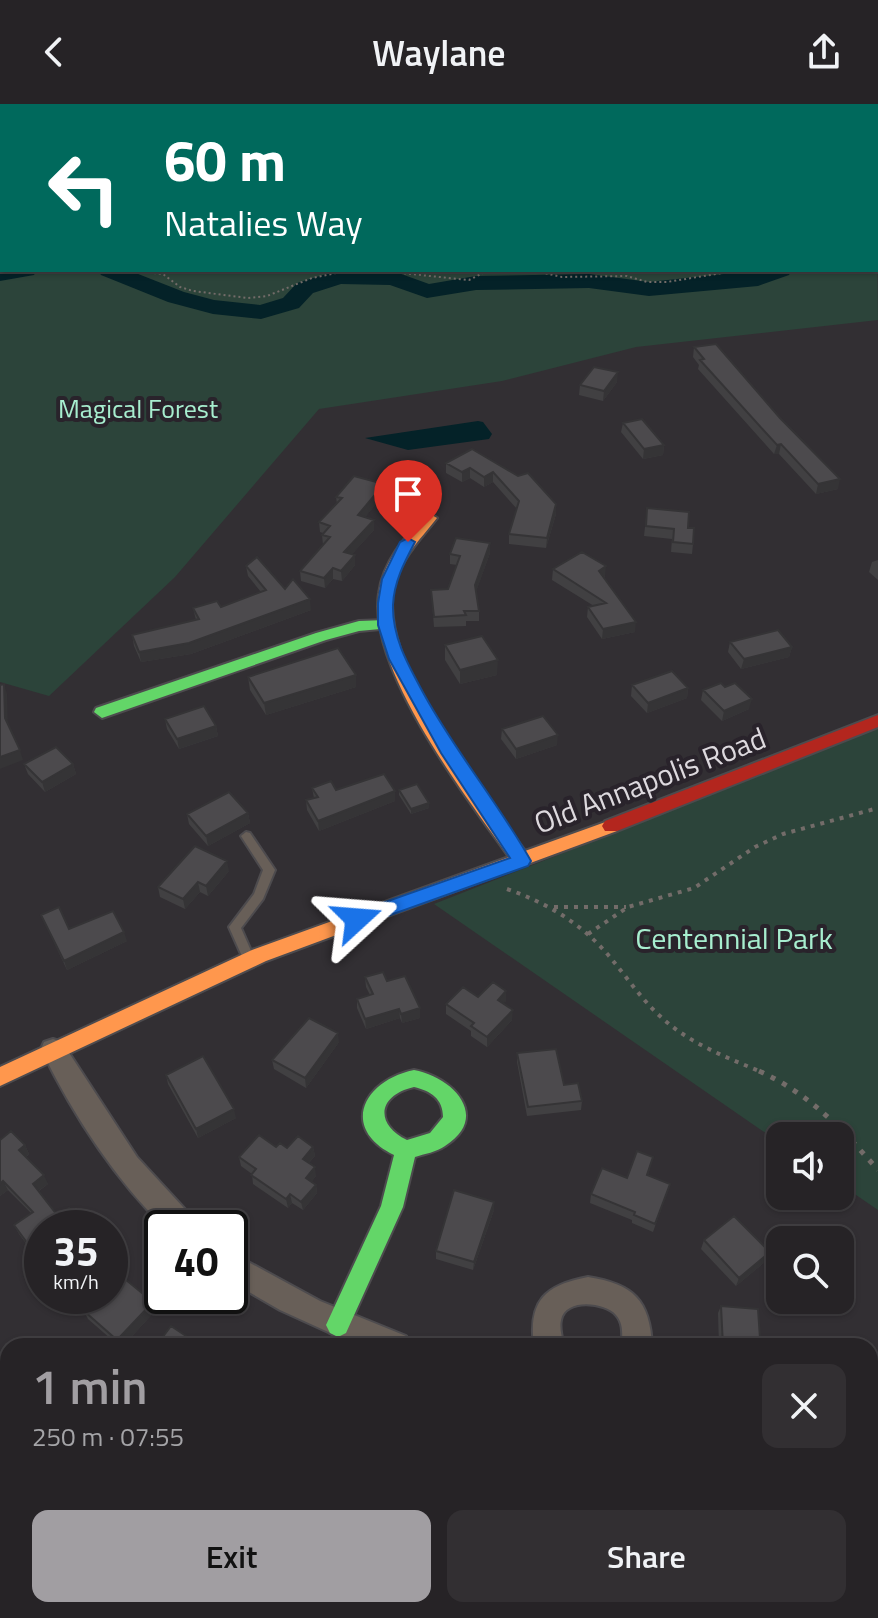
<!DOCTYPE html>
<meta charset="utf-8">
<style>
body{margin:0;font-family:"Titillium Web",sans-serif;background:#322f32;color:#f1f3f6;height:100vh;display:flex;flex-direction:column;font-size:30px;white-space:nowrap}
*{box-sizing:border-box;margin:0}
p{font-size:26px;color:#a4a4a7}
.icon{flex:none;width:44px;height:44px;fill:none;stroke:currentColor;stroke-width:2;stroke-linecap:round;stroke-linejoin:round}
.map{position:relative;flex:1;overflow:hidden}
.details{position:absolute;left:0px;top:1234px;width:878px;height:280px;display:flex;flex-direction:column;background:#262326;border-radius:24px 24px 0 0;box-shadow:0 2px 6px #0004,0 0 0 2px #424043}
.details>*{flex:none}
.hud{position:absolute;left:0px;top:0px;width:878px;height:168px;box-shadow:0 2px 6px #0004,0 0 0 2px #424043;background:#00695c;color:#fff;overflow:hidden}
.controls{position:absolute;left:766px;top:1018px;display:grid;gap:16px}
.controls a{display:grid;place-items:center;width:88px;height:88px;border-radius:16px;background:#262326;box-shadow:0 2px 6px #0004,0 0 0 2px #424043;font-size:40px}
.speed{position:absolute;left:24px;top:1106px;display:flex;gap:16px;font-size:40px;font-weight:700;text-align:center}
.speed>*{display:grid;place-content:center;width:104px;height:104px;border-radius:50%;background:#262326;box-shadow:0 2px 6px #0004,0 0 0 2px #424043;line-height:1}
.speed small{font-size:20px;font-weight:400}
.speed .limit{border:4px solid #111;border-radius:12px;background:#fff;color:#111}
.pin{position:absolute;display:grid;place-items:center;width:68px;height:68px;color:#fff;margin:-82px -34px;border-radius:50% 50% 50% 0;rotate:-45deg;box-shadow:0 0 8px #0007}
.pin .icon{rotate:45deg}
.me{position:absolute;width:88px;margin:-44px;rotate:71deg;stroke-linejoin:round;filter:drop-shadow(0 0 6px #0008)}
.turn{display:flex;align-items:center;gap:28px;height:168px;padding:0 32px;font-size:36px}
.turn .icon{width:104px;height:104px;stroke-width:2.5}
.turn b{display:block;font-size:56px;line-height:68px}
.round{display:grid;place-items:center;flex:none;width:84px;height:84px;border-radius:16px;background:#322f32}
.headline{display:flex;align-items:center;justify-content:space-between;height:136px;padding:0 32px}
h1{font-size:48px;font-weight:600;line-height:60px;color:#a19ea2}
.primary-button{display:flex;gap:16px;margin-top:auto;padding:16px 32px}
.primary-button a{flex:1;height:92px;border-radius:16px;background:#a19ea2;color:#111;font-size:32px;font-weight:600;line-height:92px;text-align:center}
.primary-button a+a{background:#322f32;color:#f1f3f6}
header{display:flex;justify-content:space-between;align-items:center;height:104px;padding:0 32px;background:#262326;font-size:36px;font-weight:600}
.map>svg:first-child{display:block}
</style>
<header><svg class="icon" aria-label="back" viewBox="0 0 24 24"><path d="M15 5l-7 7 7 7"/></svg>Waylane<svg class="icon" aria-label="share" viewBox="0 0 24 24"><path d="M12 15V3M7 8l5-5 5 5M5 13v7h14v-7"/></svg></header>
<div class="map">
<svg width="878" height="1514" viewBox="0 0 878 1514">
<rect width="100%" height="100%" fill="#322f33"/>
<!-- green -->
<path fill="#2c443a" d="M876,29l2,187 -242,27 -134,34 -183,28 -144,168 -126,119 -49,-14v-444l2,32h874z
M878,625v481l-38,-26v-48h-60v7l-346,-239z"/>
<!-- water -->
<path fill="#042228" d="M478,317l5,1 9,12 -3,5 -81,11 -43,-12z"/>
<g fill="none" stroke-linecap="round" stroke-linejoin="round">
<!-- river -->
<path fill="#042228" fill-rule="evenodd" d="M876,100h2l-2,13z
M0,163l2,3h35l-3,5 -34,6z
M98,166h30l56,22 30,8 46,5 23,-7 14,-15 42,-13 54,1 36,13 47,-8 113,-2 60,8 112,-12h31l-3,5 -31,11 -109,10 -60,-8 -113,2 -49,8 -37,-13 -49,-1 -28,9 -14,15 -38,11 -48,-5 -45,-12 -67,-27z"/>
<defs>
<path id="lane" d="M0,85h2v4h-2z
M246,728l4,1 25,37 -12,29 -22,29 14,32 -2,3 -4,2 -4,-2 -16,-36 25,-33 9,-24 -22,-34z"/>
<path id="street" d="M447,0h10l1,2h-12z
M784,0h12l2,2h-13z
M0,51l2,1v11l-2,-1z
M53,935l9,3 75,115 57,62 4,9h-33c-51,-50 -93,-115 -124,-179l3,-7z
M230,1148l90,49 86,35 5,10h-52l-79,-36 -50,-29z
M588,1173c45,7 62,23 64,69h-30c0,-11 2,-22 -6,-31 -11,-13 -51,-17 -55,5 -2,8 1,18 3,26h-30c-6,-45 11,-61 54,-69z"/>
<path id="fast" d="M386,516l5,2v6l-32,3 -33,9 -224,78 -8,-6 2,-4 220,-75 43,-12z
M414,966c39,7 77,47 31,76 -8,6 -21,8 -30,11l-12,50 -57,126 -8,4 -8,-4 -4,-8 55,-119 13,-51c-55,-27 -30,-75 20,-85zM414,983c17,4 29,12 29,30l-13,16 -23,7c-33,-16 -29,-45 7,-53z"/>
<path id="slow" d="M430,410l7,4c-18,23 -39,43 -44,73 -12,77 89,201 132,260l86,-31 6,1 3,5 -3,5 -351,130 -266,125v-19l252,-117 257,-93c-43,-61 -142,-188 -130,-264 4,-31 26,-56 46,-78z"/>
<path id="jam" d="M878,611v12l-261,104h-12l-3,-5 3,-5z"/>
</defs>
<!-- lane casing -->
<use href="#lane" stroke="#4d4b4e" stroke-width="4"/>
<!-- street casing -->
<use href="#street" stroke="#4d4b4e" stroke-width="4"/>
<!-- fast casing -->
<use href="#fast" stroke="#4d4b4e" stroke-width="4"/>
<!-- slow casing -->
<use href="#slow" stroke="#4d4b4e" stroke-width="4"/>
<!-- jam casing -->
<use href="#jam" stroke="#4d4b4e" stroke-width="4"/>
<!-- path-far2 -->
<path stroke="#736c69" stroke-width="2" stroke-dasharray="2 3" stroke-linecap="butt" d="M607,0l9,2
M756,0l4,1
M622,2l8,-2
M129,166l34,4 17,13 13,4 55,7 19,-2 45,-18 29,-6 40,-1 88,9 14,-7 45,-3
M531,166l31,7 65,-1 20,6h20l74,-12"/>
<!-- path-far1 -->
<path stroke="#736c69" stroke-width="4" stroke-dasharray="4 6" stroke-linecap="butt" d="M507,785c40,14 74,34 102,67 17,20 32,43 52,61 29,27 67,41 103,56
M554,803h72
M588,830l40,-27 66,-19 61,-41 28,-13 95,-26"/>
<!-- path -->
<path stroke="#736c69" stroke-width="5" stroke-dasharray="5 8" stroke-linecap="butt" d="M759,967c51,23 83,58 119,99"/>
<!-- lane -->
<use href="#lane" fill="#685f58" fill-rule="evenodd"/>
<!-- street -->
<use href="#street" fill="#685f58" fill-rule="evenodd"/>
<!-- fast -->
<use href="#fast" fill="#63d668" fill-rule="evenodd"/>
<!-- slow -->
<use href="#slow" fill="#ff974d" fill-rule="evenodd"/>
<!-- jam -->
<use href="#jam" fill="#b3261e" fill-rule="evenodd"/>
</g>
<!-- wall -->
<path fill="#414042" d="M694,243l144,142 -22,5 -37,-40h-5l-76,-85 1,-4 -6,-8z
M617,278l-14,19 -24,-6 1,-10z
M623,319l41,22 -1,10 -20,4 -22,-27z
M472,345l84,55v10l-10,34 -37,-4v-10l8,-25 -24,-27 -9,5 -14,-9 -8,4 -16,-9v-10z
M384,380v10l-19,23 9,3v10l-22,24 3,1v10l-13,16 -9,-2 -8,9 -24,-7 -1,-10 23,-26 -1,-10 1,-2 -3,-1 -1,-10 18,-18 -1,-7z
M647,404l41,20 5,16 -1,10 -21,-2 1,-13 -28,-3z
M490,439v10l-14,38 3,20v10h-13v5l-32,1 -3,-37 17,-1 9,-24 -7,-1v-10z
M878,456v20l-9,-8 3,-10z
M246,462l39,23 26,21 -120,44 -50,8 -7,-16 -2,-11 64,-15 -3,-12 28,-1 40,-15 -13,-16z
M553,465l52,7 -1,1 31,55 -33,7 -15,-22 1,-10 6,-1 -42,-26z
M730,538l62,5 -3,10 -48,12 -13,-17z
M445,541l52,30 -37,9 -15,-24z
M356,571v12l-90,28 -16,-25 -2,-13z
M632,581l56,3 -1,10 -40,15 -16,-17z
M703,586l46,19 -27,12 -21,-21z
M165,615l51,7 2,10 -39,13 -12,-20z
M502,625l55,16 -41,14 -15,-20z
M24,660h49l3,10 -31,18 -17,-18z
M312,684l24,2 59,11 -76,30 -12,-21 -1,-10 8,-2z
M399,686l30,18 -18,6 -12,-19z
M248,709l2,10 -42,23 -19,-22 -2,-10z
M229,767l-21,25 -8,-4 -15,17 -25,-12 -2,-10z
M41,811l28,14 58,12 -60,29z
M365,873l22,4 33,37 -18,5 -2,-5 -34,11 -9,-21v-9l13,-4 -4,-8z
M506,887v10l-3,2 9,17 -25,27 -16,-11v-5l-25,-17v-10z
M339,938l-33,46 -32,-19 -2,-9z
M517,949l47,32 18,16 -1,9 -54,6 -10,-54z
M166,971l70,43 -38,20 -30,-54z
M0,1036l25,5 4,9 -3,3 22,27 -9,7 3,37v37l-23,-31 -5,-9 17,-12 -23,-23 -8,6z
M276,1043l11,1 26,-1 2,9 -6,7 7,13 -5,6 5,3 1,8 -14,17 -11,-7 -4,5 -35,-24 -1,-10 -11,-8 -2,-9z
M653,1053l-5,18 19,17 -14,40 -21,-9v-3l-42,-17 1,-9 36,-16z
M494,1106l-21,60 -37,-11v-8z
M704,1136l62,21 -30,25 -35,-37z
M116,1175l37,23 3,8 -33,36h-4l-31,-27 -4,-8 4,-4 -9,-8 -1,-3h32z
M721,1202l39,32 23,8h-64l-1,-33z"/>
<!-- shaded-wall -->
<path fill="#353436" d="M224,0h14l-2,2h-16z
M618,268l-1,10 -14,19 1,-10z
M781,340l-2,10h-5l3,-9z
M664,341l-1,10 -20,4 1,-10z
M470,364v10l-8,4v-10z
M493,368v10l-9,5v-10z
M840,375l-2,10 -22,5 2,-10z
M384,380v10l-25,31 -1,-10z
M556,400v10l-10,34 1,-10z
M374,416v10l-29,32 -1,-10z
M490,439v10l-15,42v-10z
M355,451v10l-13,16 -1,-10z
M606,462l-1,10 -7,5 1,-10z
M333,464v11l-8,9 -1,-10z
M310,495l1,11 -120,44 -50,8 -2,-10z
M636,518l-1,10 -33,7 1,-10z
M792,543l-3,10 -48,12 3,-10z
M498,556l-1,15 -37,9v-14z
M356,571v12l-90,28 -2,-12z
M4,580l3,10 1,34 -3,-10z
M688,584l-1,10 -40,15 1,-10z
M752,595l-3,10 -27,12 2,-10z
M216,622l2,10 -39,13 -2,-10z
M558,631l-1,10 -41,14v-10z
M20,646l3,10 -23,9v-12z
M73,660l3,10 -31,18 -3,-10z
M395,687v10l-76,30 -1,-10z
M429,699v5l-18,6v-5z
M248,709l2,10 -42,23 -2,-10z
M227,757l2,10 -21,25 -2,-10z
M198,778l2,10 -15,17 -2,-10z
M124,828l3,9 -60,29 -3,-9z
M506,887v10l-9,8 1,-9z
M420,904v10l-18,5 -1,-9z
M399,905l1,9 -34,11 -1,-10z
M513,906l-1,10 -25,27v-10z
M338,929l1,9 -33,46 -1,-10z
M234,1005l2,9 -38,20 -2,-9z
M25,1041l4,9 -6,5 -4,-9z
M313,1043l2,9 -11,12 -1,-9z
M315,1063l1,9 -9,11 -1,-9z
M44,1071l4,9 -11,8 -4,-8z
M3,1077l5,9 -8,6v-12z
M316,1081l1,8 -14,17 -2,-8z
M290,1090l2,9 -4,5 -2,-9z
M494,1098v8l-21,60 1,-8z
M770,1148l-4,9 -30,25 3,-8z
M153,1198l3,8 -33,36h-3l-3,-6z"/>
<!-- building -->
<path fill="#4c4a4d" stroke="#353436" stroke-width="2" d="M716,240l64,74 60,61 -22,5 -37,-40 -4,1 -77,-85 4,-1 -10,-12z
M594,263l24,5 -14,19 -24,-6z
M642,315l22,26 -20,4 -21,-26z
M472,345l46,27 10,-3 28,31 -9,34 -38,-4 10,-33 -26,-29 -9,5 -14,-9 -8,4 -16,-9z
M354,372l30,8 -26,31 16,5 -30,32 11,3 -14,16 -8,-3 -9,10 -24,-7 30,-34 -8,-2 8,-9 -11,-4 23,-24 -6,-1z
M647,404l42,4 -1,16h6l-1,16 -20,-2 1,-13 -28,-3z
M456,434l34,5 -15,42 4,26h-15l2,4 -32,2 -3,-27 17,-1 12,-33 -10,-2z
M582,448l24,14 -7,5 37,51 -33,7 -15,-22 18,-4 -53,-34z
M257,453l28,32 8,-10 17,20 -121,44 -50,9 -7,-17 67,-16 -6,-11 24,-7 4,6 45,-17 -20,-24z
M778,526l14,17 -48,12 -14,-17z
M482,532l16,24 -38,10 -15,-25z
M338,544l18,27 -92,28 -16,-26z
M672,567l16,17 -40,15 -16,-18z
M721,579l4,4 10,-4 17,16 -28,12 -21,-21z
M4,580l1,34 15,32 -20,7v-72z
M204,602l12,20 -39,13 -12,-20z
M543,612l15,19 -42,14 -14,-20z
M56,643l17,17 -31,18 -18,-18z
M384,670l11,17 -77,30 -12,-21 12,-3 -6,-9 19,-7 5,9z
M417,680l12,19 -18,6 -12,-19z
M229,688l19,21 -42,23 -19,-22z
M195,742l32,15 -21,25 -8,-4 -15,17 -25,-12z
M59,803l10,22 44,-18 11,21 -60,29 -23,-46z
M383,868l4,9 18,-5 15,32 -19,6 -2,-5 -34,10 -8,-20 16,-5 -8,-17z
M493,878l13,9 -8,9 15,10 -26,27 -16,-11 3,-3 -28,-19 17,-17 15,10z
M309,914l29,15 -33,45 -33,-18z
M556,945l8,36 14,-2 4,18 -54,6 -11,-54z
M203,952l31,53 -38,20 -30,-54z
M11,1027l14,14 -6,5 25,25 -11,9 25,32 11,-8 15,20h-42v35l-28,-38 19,-13 -30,-31 -3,3v-44z
M259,1031l17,12 4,-4 7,5 11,-12 15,11 -10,12 12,8 -9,11 10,7 -15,17 -11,-8 -4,5 -35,-24 5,-6 -17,-12z
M637,1047l16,6 -6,18 23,9 -15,40 -21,-9 1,-3 -44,-18 11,-26 25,10z
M454,1086l40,12 -20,60 -38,-11z
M734,1112l36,36 -31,26 -35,-38z
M110,1170l6,5 4,-4 33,27 -36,38 -33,-29 7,-7 -10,-8h29z
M721,1202l37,3 2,29 23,3v5h-60z
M171,1222l30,20h-45z"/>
<!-- route -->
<path fill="#1a73e8" stroke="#114b97" stroke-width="2" d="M408,434l7,4c-11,21 -21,40 -22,63 -1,34 17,63 32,91 32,58 74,108 106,165l-3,5 -171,61 -6,-3 -3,-5 3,-5 159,-56 -69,-105 -52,-94 -11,-34v-22l4,-24 18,-37z"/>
<g text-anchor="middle" stroke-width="8" stroke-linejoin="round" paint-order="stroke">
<!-- far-park labels -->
<g font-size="26" fill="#a7eecf" stroke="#29232b">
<text x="138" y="314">Magical Forest</text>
</g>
<!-- street labels -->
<g font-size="30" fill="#ddd9de" stroke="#29232b">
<text transform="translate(650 677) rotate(-21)" y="10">Old Annapolis Road</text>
</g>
<!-- park labels -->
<g font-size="30" fill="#a7eecf" stroke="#29232b">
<text x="734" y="845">Centennial Park</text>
</g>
</g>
</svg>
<div class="controls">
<a><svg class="icon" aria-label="sound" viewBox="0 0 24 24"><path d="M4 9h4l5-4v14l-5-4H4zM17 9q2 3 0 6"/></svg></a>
<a><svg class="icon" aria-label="search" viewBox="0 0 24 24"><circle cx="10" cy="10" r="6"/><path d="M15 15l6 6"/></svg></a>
</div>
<div class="speed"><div>35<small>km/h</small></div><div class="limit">40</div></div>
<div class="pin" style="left:408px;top:438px;background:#d93025"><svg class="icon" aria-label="arrive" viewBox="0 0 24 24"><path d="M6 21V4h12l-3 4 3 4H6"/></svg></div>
<svg class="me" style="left:357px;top:815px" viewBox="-20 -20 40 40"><path d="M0-17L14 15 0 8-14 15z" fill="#1a73e8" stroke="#fff" stroke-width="4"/></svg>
<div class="hud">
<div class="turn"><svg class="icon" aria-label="left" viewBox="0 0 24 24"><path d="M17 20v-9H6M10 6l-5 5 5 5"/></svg><div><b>60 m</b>Natalies Way</div></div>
</div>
<section class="details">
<div class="headline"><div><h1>1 min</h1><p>250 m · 07:55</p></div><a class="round"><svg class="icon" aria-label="close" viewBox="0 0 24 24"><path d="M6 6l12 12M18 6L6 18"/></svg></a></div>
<div class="primary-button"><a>Exit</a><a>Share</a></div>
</section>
</div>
